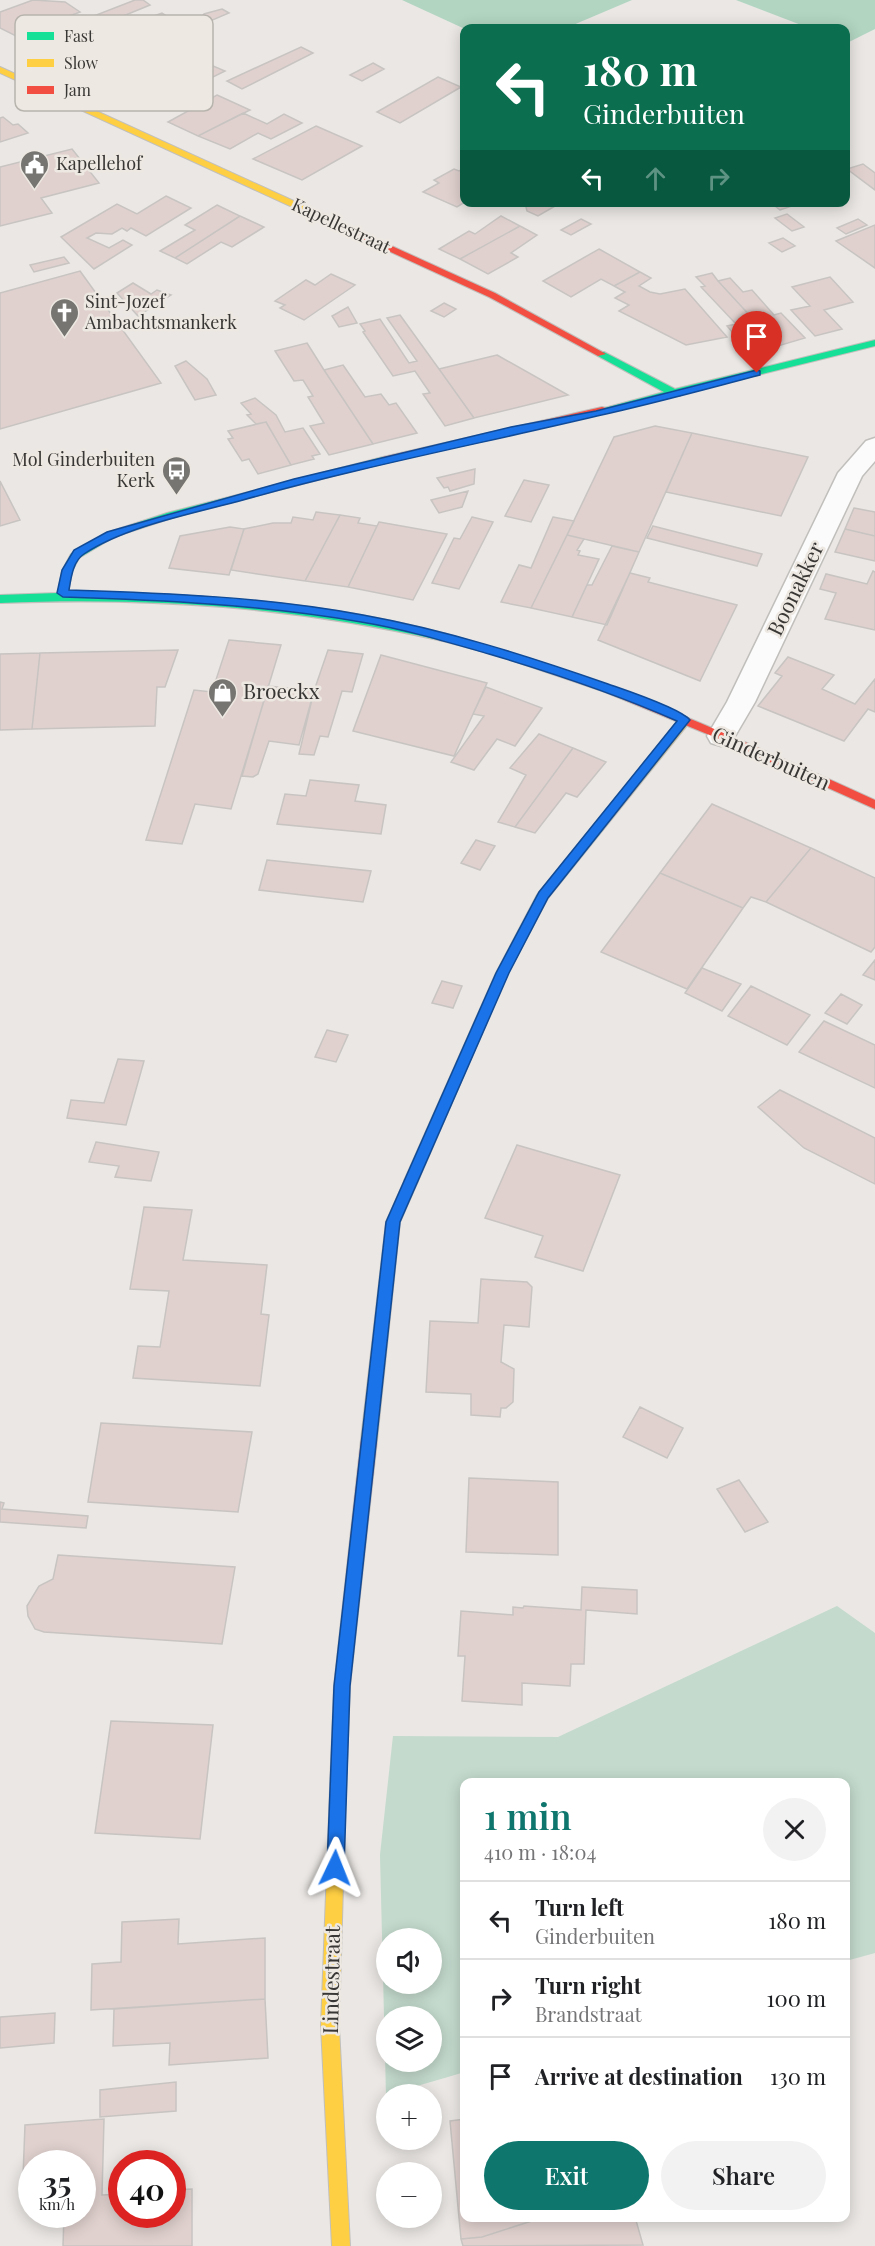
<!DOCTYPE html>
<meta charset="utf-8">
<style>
body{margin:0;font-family:"Playfair Display",serif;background:#f2f2f2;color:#202124;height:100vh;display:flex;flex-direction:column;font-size:22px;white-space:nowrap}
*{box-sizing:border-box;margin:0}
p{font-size:20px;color:#757577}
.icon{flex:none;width:33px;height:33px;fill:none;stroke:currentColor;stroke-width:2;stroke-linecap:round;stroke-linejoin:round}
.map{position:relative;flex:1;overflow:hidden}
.panel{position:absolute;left:460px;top:1778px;width:390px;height:444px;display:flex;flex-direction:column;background:#fff;border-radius:12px;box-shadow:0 3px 15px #0003}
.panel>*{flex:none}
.guide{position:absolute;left:460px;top:24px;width:390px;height:183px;border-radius:12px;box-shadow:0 3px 15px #0003;background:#0b6e4f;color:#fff;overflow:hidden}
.buttons{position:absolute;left:376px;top:1928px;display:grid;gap:12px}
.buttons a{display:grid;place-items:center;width:66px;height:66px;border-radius:50%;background:#fff;box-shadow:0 3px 15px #0003;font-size:30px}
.speed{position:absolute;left:18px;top:2150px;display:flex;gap:12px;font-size:30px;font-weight:700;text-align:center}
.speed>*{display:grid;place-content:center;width:78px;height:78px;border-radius:50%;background:#fff;box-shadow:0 3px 15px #0003;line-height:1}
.speed small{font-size:15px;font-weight:400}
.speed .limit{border:9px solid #d22;background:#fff;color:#111}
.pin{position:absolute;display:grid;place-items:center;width:51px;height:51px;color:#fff;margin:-62px -26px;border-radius:50% 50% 50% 0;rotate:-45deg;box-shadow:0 0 6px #0007}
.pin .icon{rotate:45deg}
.me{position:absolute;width:66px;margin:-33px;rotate:2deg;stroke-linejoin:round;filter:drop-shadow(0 0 4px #0008)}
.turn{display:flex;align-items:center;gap:21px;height:126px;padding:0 24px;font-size:27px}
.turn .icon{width:78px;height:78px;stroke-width:2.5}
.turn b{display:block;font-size:42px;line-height:51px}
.lanes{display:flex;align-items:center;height:57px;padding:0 24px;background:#0003;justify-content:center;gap:30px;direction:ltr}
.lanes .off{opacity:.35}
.round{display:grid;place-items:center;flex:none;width:63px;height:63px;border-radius:32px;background:#f2f2f2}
.summary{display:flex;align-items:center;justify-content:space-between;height:102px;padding:0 24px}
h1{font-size:36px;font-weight:600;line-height:45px;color:#0f766e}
.action{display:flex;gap:12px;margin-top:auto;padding:12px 24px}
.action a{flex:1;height:69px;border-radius:36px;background:#0f766e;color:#fff;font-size:24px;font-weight:600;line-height:69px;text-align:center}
.action a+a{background:#f2f2f2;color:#202124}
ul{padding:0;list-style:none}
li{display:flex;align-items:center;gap:18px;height:78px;padding:0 24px;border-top:2px solid #e0e0e0}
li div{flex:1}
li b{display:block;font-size:22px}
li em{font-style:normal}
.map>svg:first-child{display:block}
</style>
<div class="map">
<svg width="875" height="2246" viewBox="0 0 875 2246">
<rect width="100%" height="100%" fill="#eae7e4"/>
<!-- green -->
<path fill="#c3dacc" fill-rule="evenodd" d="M837,1606l38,27v320l-29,8v-179h-381v290l-79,23 -6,-240 13,-119 165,1zM387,1938h45v45h-45zM387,2016h45v45h-45z"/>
<!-- forest -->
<path fill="#b1d5c1" d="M402,0h230l-66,28 -101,1z
M736,0h139v29l-28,14 -1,-15h-37z"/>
<!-- building -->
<path fill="#e0d1ce" stroke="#c7c4c2" stroke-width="1.5" d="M33,0l32,2 15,10 -64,24 -16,-8v-16z
M135,0h8l7,5 -46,19 -13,-7z
M222,9l7,4 -54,23 -27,-18 14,-5 20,13 20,-8 2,-4z
M159,43l66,28 -14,7 -5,-2 -45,25 -65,-29z
M301,47l12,6 -71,36 -15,-8z
M373,63l11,6 -22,12 -12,-6z
M438,77l23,10 -61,36 -23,-11z
M217,95l33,15 -52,26 -30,-14z
M243,113l24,11 17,-10 18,9 -31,16 -13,-6 -28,16 -32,-13z
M3,117l10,8 5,-1 10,9 -28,9v-24z
M316,126l46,20 -60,34 -49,-21z
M72,149l27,34 -58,15 11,15 -52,13v-59z
M863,164l12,9v17l-28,-21z
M465,168v34l-8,5 -34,-15 16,-9 -5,-3 20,-11 5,2z
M166,196l25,12 -45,28 -15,-8 -4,3 -5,-3 -10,6 -16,-1 -9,5 22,10 14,-8 9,5 -38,24 -33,-32 56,-33 20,10z
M562,202l-24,14 -11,-5 -2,-8z
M770,202h30l1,1 -21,7z
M217,205l23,11 -65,42 -15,-7 35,-21 -10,-5z
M787,214l17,13 -12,4 -17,-13z
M240,216l24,11 -32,20 -11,-5 -34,22 -12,-6z
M501,216l19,10 -60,33 -21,-10 30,-18 6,3z
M581,219l10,5 -20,11 -10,-5z
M858,219l9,6 -21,9 -9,-6z
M875,225v43l-39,-27z
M520,226l17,9 -26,18 7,4 -30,17 -28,-15z
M783,238l12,8 -13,6 -13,-9z
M599,249l41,23 -26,14 -13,-7 -30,18 -28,-16z
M64,257l5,6 -35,9 -4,-7z
M80,271l81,112 -161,46v-136z
M640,272l11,6 -12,8 11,6 10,2 25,-5 42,48 -41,8 -67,-34 10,-6 -14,-7 10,-6 -11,-6z
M712,273l6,8 60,65 -28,7 -23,-27 9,-2 -35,-37 4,-1 -9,-9z
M331,274l24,11 -51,35 -24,-12 5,-3 -10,-4 31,-21 9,5z
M830,277l23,25 -29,8 18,19 -27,7 -24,-26 19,-4 -18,-19z
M730,278l13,14 9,-2 22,25 7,-2 24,25 -27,8 -60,-65z
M133,283l18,11 6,-4 14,5 -33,21 -21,-23z
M444,303l12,6 -12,8 -13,-6z
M348,307l9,16 -18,4 -7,-11z
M400,315l39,54 35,49 -29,8 -22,-32 7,-1 -15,-22 -22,5 -30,-44 2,-1 -5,-7 20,-5 29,44 8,-2 -30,-43z
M307,343l17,27 49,74 -44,11 -19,-29 14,-3 -16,-26 5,-1 -10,-16 -9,1 -19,-30z
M497,355l71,40 -94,23 -35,-49z
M186,361l21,18 9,16 -21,5 -20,-34z
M343,365l22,32 16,-3 8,11 7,-2 21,30 -44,11 -49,-74z
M255,398l21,17 9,17 18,-4 17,26 -8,2 2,3 -23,6 -25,-43 -10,2 -9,-9 4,-1 -10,-11z
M266,422l25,43 -33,9 -9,-15 -7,2 -14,-22 5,-1 -5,-7z
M655,426l37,7 -53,119 -72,-17 47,-98z
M692,433l116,24 -27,59 -115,-24z
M475,469l-1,15 -24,7 -2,-4 -4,1 -7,-10z
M524,480l25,5 -18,37 -26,-6z
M0,481l20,39 -20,6z
M468,491l-6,16 -23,6 -8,-13z
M854,508l21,4v24l-30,-7z
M316,512l24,3 -35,66 -74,-11 13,-41 29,-6h18l2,-6 20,3z
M340,515l20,3 -2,5 19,3 -29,61 -43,-6z
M472,517l21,5 -34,67 -27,-6 22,-45 6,1z
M553,517l21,4 -43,87 -30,-6 18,-37 12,3z
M379,522l68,12 -34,66 -65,-13z
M653,526l109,28 -5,12 -110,-28z
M230,527l14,2 -15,46 -60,-7 11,-32z
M845,529l30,7v25l-40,-9z
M567,535l17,4 -7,11 3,1 -2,4 21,4 -27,58 -41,-9z
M612,546l27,6 -32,73 -35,-8 15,-32h5z
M873,571l2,1v58l-50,-11 11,-26 -16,-4 6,-15 41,10z
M630,573l20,5 -2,4 89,23 -37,76 -102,-41z
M229,640l52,5 -50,164 -36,-5 -13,40 -36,-4 48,-150 18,2z
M178,650l-13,37h-8l-2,39 -123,3 8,-76z
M328,650l35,4 -11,38 -10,-1 -14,46 -8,-1 -6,19 -15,-1 15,-63z
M40,653l-8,76 -32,1v-76z
M381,655l106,28 -33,73 -101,-25z
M788,657l46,18 -12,14 33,15 20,-25v33l-7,-3 -24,32 -86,-35 24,-30 -7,-3z
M268,686l46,5 -15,54 -30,-4 -11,33 -5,3 -11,-1z
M486,687l56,21 -27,38 -18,-7 -23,31 -23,-8 33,-46 -11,-2z
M539,734l34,14 -58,79 -17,-5 28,-47 -16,-7z
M573,748l33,14 -29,35 -11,-4 -31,40 -20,-6z
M310,780l49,5 -4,16 31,4 -5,29 -104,-10 8,-30 21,2z
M712,804l99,44 -45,54 -15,-5 -8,11 -83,-35z
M476,840l19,6 -15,24 -19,-7z
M811,848l64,30v69l-4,5 -105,-50z
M267,860l104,11 -8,31 -104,-12z
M660,873l83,35 -56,81 -86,-37z
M875,960v20l-12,-5z
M702,968l39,16 -19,27 -37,-18z
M442,981l20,5 -9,22 -21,-5z
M751,986l59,29 -23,30 -59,-29z
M841,994l21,11 -15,19 -22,-11z
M824,1021l51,24v43l-76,-36z
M327,1030l21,5 -12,27 -21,-5z
M118,1059l26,2 -18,64 -59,-7 4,-18 33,3z
M780,1090l95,48v46l-71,-36 -46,-41z
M96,1142l63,10 -8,29 -36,-4 4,-11 -30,-4z
M517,1145l103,30 -37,96 -48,-14 8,-21 -58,-18z
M144,1207l48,3 -9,50 84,5 -6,49 8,1 -9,71 -127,-8 5,-32 22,1 9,-56 -39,-2z
M481,1279l46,3 5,5 -3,40 -25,-2 -3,37 13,7 -1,33 -7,6h-5l-1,9 -29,-2v-21l-45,-2 4,-71 48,2z
M640,1407l43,21 -16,30 -44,-21z
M101,1423l151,9 -14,80 -150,-10z
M469,1478l89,4v73l-92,-3z
M739,1480l29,42 -23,10 -28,-43z
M0,1502l4,1 -2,6 86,7 -2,12 -86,-6z
M58,1555l177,12 -13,77 -178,-12 -9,-3 -7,-13 -1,-10 12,-20 14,-7z
M582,1587l55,3v24l-51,-4 -2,54h-13l-1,22 -48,-3v22l-60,-4 3,-45h-7l3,-45 52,4v-8l10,1 1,-2 57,4z
M111,1721l102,4 -13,114 -105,-6z
M179,1919l-1,25 87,-6v61l-174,11 1,-46 29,-2 1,-40z
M265,1999l3,59 -99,7 1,-22 -57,3 1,-37z
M55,2013l-1,30 -54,5v-31z
M176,2082v29l-76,6v-27z
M104,2119l-2,76 20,-1v20h50v-24l20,-1v57h-129l1,-32h18v-51h-50v39l-10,1 3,-78z
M465,2119v98h79l-62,20 -21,2 -11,-118z
M544,2217h91l8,28 -180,1 -2,-7 21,-2z"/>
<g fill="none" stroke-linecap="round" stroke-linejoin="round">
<defs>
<path id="street" d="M875,438v23l-13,15 -107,226 -24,41 -10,3 -10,-3 -4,-7 20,-34 111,-229 28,-32z"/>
<path id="fast" d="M875,340v6l-194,48 -1,2h-8l-70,17 -5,-3 67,-18 -66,-36v-4h6l71,37z
M383,457l4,1v4l-212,55 -61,20 -35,21 -7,13 -4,22c127,-1 256,8 379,41v6l-4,1c-150,-34 -289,-44 -443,-38v-8l58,-2 4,-22 9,-17 35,-21 61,-20z
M598,824l4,1 2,3 -2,3 -54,67 -40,75 -90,208 -2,4h-10l-2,-4 92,-208 41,-78 57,-70z"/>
<path id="slow" d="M0,67l331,151 2,2 -8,2 -325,-149z
M685,716l6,4 -2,3 -87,108h-8l-2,-3 2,-3 87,-108z
M411,1175l5,2 2,4 -18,41 -23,218 -3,5 -5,2 -5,-2 -3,-5 25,-218 20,-45z
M337,1807l6,2 2,6 -6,211 11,220h-18l-11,-220 8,-211 2,-6z"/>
<path id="jam" d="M328,217l167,76 111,61 -8,2 -109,-59 -164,-75 -2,-2z
M602,407l4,1v4l-223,51 -5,-3 5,-3z
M443,633c152,41 289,102 432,167v9l-163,-73 -107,-44 -109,-37 -57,-15 -2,-3z
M369,1433l5,2 3,5 -27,246 -5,129 -2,6 -6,2 -6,-2 -2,-6 5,-129 27,-246 3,-5z"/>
</defs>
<!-- street casing -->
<use href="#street" stroke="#c1bfbc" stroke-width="3"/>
<!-- fast casing -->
<use href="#fast" stroke="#c1bfbc" stroke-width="2"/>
<!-- slow casing -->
<use href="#slow" stroke="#c1bfbc" stroke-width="2"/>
<!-- jam casing -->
<use href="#jam" stroke="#c1bfbc" stroke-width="2"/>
<!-- street -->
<use href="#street" fill="#fcfbfb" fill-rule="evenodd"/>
<!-- fast -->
<use href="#fast" fill="#16e098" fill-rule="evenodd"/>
<!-- slow -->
<use href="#slow" fill="#ffcf43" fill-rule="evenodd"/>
<!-- jam -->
<use href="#jam" fill="#f24e42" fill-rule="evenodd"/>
</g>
<!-- route -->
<path fill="#1a73e8" stroke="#114b97" stroke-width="1.5" d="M757,370l3,1v4c-54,14 -108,29 -163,41 -118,28 -237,51 -354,84 -48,13 -117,26 -159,54 -11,7 -13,24 -15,36 98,3 197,7 294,25 83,15 165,41 245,69 17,6 72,24 82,36l-142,178 -39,75 -109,249 -50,464 -6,182 -2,6 -7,2 -6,-2 -2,-6 7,-182 52,-464 110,-249 43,-81 138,-171c-61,-27 -124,-48 -188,-67 -42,-12 -85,-25 -128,-32 -98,-17 -198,-22 -298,-25l-6,-4 5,-23 12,-20 33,-18 187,-53 217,-52 85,-16z"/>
<!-- icons -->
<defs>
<symbol id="civic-pin" viewBox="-11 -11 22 30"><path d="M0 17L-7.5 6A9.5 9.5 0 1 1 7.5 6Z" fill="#777572" stroke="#ede8e1"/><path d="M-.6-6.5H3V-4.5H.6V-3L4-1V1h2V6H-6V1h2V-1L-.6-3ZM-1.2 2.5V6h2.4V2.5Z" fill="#fff"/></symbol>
<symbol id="church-pin" viewBox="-11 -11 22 30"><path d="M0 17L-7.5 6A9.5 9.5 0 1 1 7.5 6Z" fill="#777572" stroke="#ede8e1"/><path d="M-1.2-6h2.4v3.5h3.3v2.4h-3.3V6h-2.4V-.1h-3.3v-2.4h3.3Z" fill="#fff"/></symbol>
<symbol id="bus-pin" viewBox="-11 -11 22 30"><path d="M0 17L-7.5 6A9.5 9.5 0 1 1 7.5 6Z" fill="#777572" stroke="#ede8e1"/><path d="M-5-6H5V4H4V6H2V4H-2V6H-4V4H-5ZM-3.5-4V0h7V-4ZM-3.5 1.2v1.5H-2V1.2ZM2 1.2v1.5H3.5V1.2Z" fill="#fff"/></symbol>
<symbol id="shop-pin" viewBox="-11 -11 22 30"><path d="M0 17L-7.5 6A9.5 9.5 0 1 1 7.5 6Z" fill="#777572" stroke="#ede8e1"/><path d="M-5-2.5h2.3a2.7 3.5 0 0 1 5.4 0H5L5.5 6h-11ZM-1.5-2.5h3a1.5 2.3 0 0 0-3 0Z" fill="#fff"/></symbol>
</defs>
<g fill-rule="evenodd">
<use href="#civic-pin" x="18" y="148" width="33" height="45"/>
<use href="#church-pin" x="48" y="296" width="33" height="45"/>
<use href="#bus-pin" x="160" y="454" width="33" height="45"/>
<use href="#shop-pin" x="206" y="676" width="33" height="45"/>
</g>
<g text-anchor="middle" stroke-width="5" stroke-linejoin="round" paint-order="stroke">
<!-- far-poi labels -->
<g font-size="18" fill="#393735" stroke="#ede8e1" text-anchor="start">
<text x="56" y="170">Kapellehof</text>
<text x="85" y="308">Sint-Jozef<tspan x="85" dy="21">Ambachtsmankerk</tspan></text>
<text x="155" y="466" text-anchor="end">Mol Ginderbuiten<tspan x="155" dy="21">Kerk</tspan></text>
</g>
<!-- far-street labels -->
<g font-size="18" fill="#393735" stroke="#ede8e1">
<text transform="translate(341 226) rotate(25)" y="6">Kapellestraat</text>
</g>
<!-- street labels -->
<g font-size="21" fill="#393735" stroke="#ede8e1">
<text transform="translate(796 589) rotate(-64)" y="7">Boonakker</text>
<text transform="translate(771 759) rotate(24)" y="7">Ginderbuiten</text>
<text transform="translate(332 1980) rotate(-89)" y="7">Lindestraat</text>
</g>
<!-- poi labels -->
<g font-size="21" fill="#393735" stroke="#ede8e1" text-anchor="start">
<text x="243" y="699">Broeckx</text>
</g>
</g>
<!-- legend -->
<rect x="15" y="15" width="198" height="96" rx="9" fill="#ede8e1" stroke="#b7b3ad" stroke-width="1.5"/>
<rect x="27" y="32" width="27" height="8" fill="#16e098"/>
<rect x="27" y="59" width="27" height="8" fill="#ffcf43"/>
<rect x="27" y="86" width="27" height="8" fill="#f24e42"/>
<g font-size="16" fill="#393735">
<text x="64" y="42">Fast</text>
<text x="64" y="69">Slow</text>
<text x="64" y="96">Jam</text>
</g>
</svg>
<div class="buttons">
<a><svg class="icon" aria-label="sound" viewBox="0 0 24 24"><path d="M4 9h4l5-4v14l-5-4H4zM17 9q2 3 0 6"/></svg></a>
<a><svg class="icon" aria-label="layers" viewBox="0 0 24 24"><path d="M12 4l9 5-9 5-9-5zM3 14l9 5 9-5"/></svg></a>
<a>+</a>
<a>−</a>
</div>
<div class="speed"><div>35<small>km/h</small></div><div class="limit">40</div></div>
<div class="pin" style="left:757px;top:373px;background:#d93025"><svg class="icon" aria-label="arrive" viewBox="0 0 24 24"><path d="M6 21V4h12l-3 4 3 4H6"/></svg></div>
<svg class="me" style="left:335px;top:1868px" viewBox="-20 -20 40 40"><path d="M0-17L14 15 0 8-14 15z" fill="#1a73e8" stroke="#fff" stroke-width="4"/></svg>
<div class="guide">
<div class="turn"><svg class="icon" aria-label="left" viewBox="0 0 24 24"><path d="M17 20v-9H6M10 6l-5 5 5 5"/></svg><div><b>180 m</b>Ginderbuiten</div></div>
<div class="lanes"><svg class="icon" aria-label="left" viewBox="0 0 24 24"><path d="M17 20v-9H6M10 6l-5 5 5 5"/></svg><svg class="icon off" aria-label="ahead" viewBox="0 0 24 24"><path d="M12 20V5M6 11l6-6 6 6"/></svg><svg class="icon off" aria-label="right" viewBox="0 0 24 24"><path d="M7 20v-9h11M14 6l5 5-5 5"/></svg></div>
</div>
<section class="panel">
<div class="summary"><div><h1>1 min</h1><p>410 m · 18:04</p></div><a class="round"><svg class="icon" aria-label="close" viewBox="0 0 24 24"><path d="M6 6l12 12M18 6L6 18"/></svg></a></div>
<ul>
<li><svg class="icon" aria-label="left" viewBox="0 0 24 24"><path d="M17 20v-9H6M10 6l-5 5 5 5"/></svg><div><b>Turn left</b><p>Ginderbuiten</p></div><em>180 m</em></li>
<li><svg class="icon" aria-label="right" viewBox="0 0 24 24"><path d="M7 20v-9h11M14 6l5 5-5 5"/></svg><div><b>Turn right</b><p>Brandstraat</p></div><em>100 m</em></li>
<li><svg class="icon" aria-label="arrive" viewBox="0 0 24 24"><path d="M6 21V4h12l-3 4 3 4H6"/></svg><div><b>Arrive at destination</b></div><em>130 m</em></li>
</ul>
<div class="action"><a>Exit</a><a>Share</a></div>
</section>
</div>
